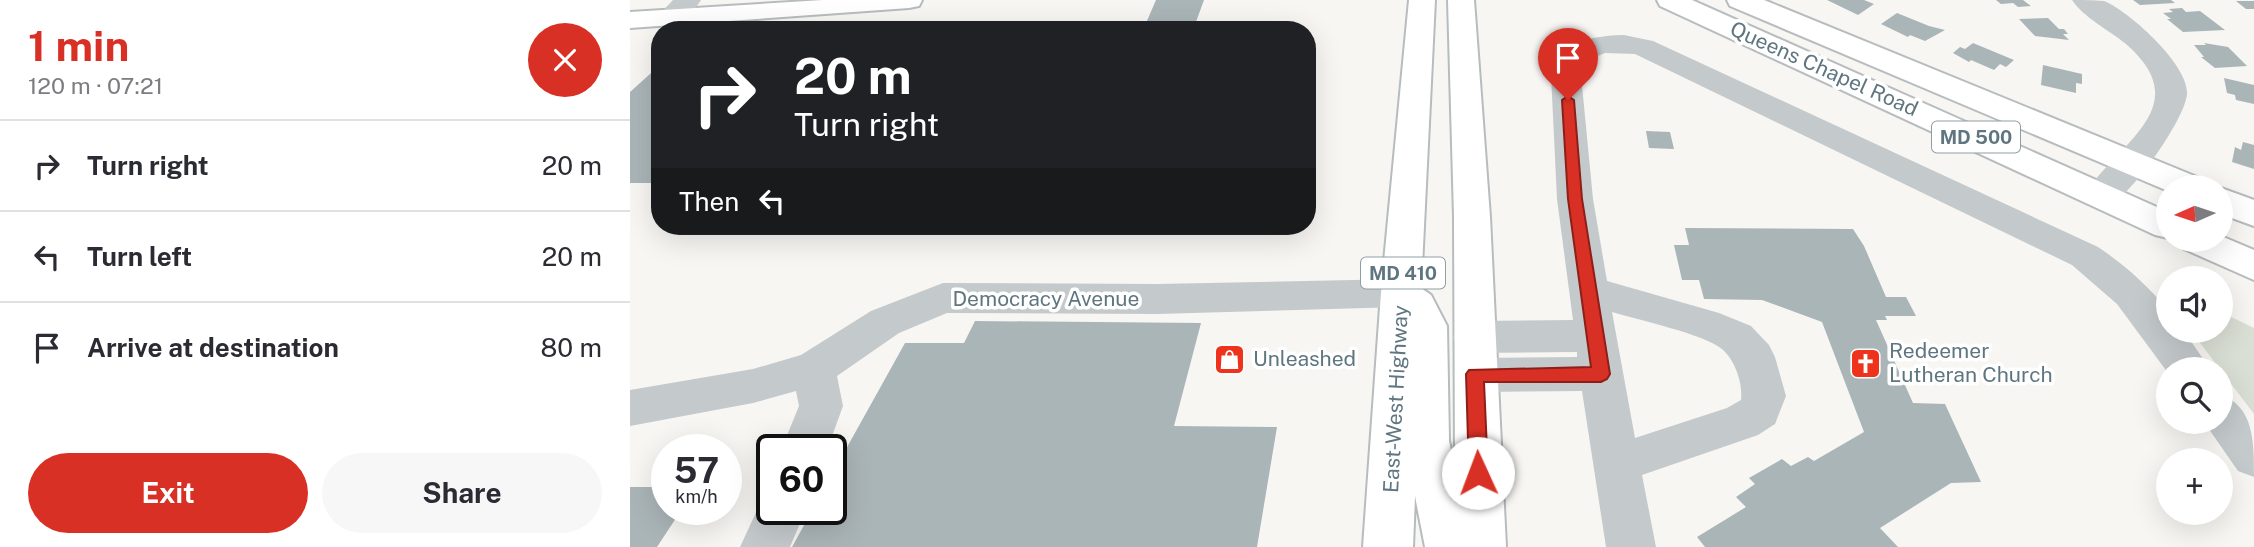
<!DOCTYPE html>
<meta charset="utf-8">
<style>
body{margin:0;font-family:"Public Sans",sans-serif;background:#f7f7f7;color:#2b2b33;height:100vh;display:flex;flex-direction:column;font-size:26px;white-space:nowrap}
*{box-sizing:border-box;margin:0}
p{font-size:23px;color:#7c7c81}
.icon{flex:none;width:38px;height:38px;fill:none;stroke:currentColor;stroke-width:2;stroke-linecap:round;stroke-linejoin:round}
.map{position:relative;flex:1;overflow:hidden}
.drawer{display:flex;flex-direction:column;background:#fff;width:630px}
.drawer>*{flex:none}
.guide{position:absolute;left:21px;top:21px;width:665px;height:214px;border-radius:28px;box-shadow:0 7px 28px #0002;background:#202124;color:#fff;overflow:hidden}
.needle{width:46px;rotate:267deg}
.tools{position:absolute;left:1526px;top:175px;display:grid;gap:14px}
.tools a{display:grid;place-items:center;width:77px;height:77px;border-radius:50%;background:#fff;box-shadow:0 7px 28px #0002;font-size:35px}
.speed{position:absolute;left:21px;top:434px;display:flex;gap:14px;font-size:35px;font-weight:700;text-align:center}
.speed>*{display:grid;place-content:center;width:91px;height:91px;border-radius:50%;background:#fff;box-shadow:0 7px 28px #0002;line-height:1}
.speed small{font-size:18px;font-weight:400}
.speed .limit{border:4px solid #111;border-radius:10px;background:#fff;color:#111}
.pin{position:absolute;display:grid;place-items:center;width:60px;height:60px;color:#fff;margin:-72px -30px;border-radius:50% 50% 50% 0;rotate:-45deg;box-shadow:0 0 7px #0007}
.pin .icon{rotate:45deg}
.me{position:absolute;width:77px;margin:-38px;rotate:358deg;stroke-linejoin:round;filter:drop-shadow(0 0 5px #0008)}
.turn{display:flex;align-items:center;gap:24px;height:147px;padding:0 28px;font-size:32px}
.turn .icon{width:91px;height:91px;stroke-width:2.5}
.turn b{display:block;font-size:49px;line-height:60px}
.then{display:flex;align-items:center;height:66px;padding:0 28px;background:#0003;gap:14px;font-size:26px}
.round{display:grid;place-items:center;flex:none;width:74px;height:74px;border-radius:37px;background:#f7f7f7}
.headline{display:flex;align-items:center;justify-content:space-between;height:119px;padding:0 28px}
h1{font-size:42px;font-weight:700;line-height:52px;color:#d93025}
.button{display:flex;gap:14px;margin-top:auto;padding:14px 28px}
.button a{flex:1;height:80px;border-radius:42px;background:#d93025;color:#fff;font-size:28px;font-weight:700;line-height:80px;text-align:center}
.button a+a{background:#f7f7f7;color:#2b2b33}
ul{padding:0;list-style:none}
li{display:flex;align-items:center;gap:21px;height:91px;padding:0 28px;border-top:2px solid #e1e1e2}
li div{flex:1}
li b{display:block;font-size:26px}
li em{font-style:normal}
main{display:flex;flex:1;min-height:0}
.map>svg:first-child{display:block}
</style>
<main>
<section class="drawer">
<div class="headline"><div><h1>1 min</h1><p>120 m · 07:21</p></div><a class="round" style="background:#d93025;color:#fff"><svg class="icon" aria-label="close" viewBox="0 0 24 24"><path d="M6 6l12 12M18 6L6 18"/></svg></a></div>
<ul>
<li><svg class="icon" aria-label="right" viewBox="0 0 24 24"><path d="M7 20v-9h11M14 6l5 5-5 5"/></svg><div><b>Turn right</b></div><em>20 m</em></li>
<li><svg class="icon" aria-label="left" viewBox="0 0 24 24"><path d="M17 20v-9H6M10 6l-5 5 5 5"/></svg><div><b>Turn left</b></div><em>20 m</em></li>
<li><svg class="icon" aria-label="arrive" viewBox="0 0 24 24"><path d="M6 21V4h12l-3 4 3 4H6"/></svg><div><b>Arrive at destination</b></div><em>80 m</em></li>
</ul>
<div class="button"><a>Exit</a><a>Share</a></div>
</section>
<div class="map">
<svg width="1624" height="547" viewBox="0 0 1624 547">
<rect width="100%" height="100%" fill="#f7f6f3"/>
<!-- green -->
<path fill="#d9dfd4" d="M1591,312l33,16v86l-63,-83h30z"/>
<!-- building -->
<path fill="#aab5b8" d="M526,0h48l-11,30h-50z
M1197,0h37l10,4 -16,11z
M1366,0h27l8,6 -13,1 -5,-4 -12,1z
M1503,0h38l4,3 -35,2z
M1606,1h18v8h-8z
M1552,8l4,4 14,-1 25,19 -42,2 -16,-13h4l-8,-6 10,-1 -4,-3z
M1267,13l32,13 16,4 -20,11 -15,-6 -2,2 -27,-13z
M1418,18l11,11h5l4,5h-5l6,6 -34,-4 -16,-17z
M1343,43l41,17 -8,7 -6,-3 -6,6 -23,-10 -2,2 -16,-9 7,-6 5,2z
M1574,43l24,4 19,19 -32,2 -14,-11h3l-10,-12h12z
M30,65v118h-30v-91z
M1413,65l39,9v10l-6,-1v10l-35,-8z
M1594,78l30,7v19l-18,-4 -1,-5 -8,-2z
M1016,131l24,1 4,17 -25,-1z
M1613,142l11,3v24l-22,-7 3,-15 6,3z
M1055,228l168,1 11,17 22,51h20l10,19h-31l2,4h-11l37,83 32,1 36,78 -30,1 -71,45 18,19h-193l-8,-10 49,-30 -10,-10 19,-13 -6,-6 33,-19 9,7 17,-9 6,4 50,-29 -42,-110 -60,-22 -58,-1 -5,-19h-17l-8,-35h15z
M345,321l226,2 -27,103 103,1 -20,120h-465l21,-38h18v-33l74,-133h59z
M0,487h37v22h15l-25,38h-27z"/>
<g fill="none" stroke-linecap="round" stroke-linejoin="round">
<defs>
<path id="major" d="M193,0h99l-3,6 -10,2 -279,20v-16z
M779,0h26l-14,288 10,7 16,31 2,115 6,27 -1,-251 -6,-217h26l16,217 16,330h-81l-10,-51 -2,51h-50l18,-254z
M1027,0h35l476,212v26l-13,-3 -495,-229z
M1097,0h37l438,179 5,8h-39v4l-438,-185z
M1591,188l33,12v26l-33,-12z
M1591,236l33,14v30l-70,-31 -6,-9h43z"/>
</defs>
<!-- major casing -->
<use href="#major" stroke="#b7bcbf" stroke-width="4"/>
<!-- minor -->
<path fill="#c4c9cb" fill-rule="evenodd" d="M43,0h28c-10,15 -22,29 -41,24l-4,-6z
M1442,0c9,0 23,0 32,1 25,10 85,64 83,93 -2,25 -51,93 -71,107 -8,6 -17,3 -25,1l-6,-8c33,-52 113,-87 41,-150 -17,-14 -42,-26 -54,-44z
M994,35l29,6 445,206c27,18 49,38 70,63v21h16l26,38h-42v4l-51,-69 -45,-39 -437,-211 -30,-1 -22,9 -2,13 12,124 14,82 112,32 32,13 18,19 6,12 11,39 -11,28 -17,11 -116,40 14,72h-50l-24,-156 -107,1 -15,-5 -6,-12 6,-12 15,-5 102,-1v-5l-103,1 -15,-5 -6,-11 6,-11 15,-5 99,-1 -16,-121 -6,-124c1,-5 1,-12 3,-17 8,-18 53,-23 70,-23zM982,312c26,8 92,22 110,37 13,11 21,34 19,51l-14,8 -92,30z
M771,279l14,4 6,10 -6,10 -14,4 -244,7 -210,-1 -48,20 -62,43 6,30 -16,44h-46l18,-44 -3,-15 -43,12 -123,23v-36l123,-21 48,-14 70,-44 72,-28 214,1z
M1591,394c33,14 33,46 33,83l-16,-6 -34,-49h17z
M142,491v18h34l-16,38h-50l25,-54z"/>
<!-- major -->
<use href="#major" fill="#fff" fill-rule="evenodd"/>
</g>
<!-- route -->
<path fill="#d93025" stroke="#8d1f18" stroke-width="2" d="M938,96l6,4 8,99 28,175 -3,5 -6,3h-117l4,91 -3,6 -7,3 -6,-3 -3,-6 -3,-99 3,-4 122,-3 -23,-168 -6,-99z"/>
<!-- icons -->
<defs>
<symbol id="shop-square" viewBox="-11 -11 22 22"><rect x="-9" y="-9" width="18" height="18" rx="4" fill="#ef321b" stroke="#fff"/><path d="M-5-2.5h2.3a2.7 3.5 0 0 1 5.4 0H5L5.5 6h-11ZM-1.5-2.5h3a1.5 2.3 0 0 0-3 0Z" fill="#fff"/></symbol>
<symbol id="church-square" viewBox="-11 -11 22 22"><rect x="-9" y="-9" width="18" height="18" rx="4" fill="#ef321b" stroke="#fff"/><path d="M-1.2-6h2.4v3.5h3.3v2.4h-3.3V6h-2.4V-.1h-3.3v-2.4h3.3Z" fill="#fff"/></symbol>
</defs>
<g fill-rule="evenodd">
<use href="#shop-square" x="582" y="342" width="35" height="35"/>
<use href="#church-square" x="1218" y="346" width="35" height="35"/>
</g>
<g text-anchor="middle" stroke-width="7" stroke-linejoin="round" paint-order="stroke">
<!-- shield labels -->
<g fill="#fff" stroke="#8f9fa6" stroke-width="2">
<rect x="1302" y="121.5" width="88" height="31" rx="5"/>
<rect x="731" y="257.5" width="84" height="31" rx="5"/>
</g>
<g font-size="19" font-weight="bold" fill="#5f7680">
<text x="1346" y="144">MD 500</text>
<text x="773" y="280">MD 410</text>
</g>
<!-- street labels -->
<g font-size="21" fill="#5f7680" stroke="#fff">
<text transform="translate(1194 69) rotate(24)" y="7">Queens Chapel Road</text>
<text x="416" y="306">Democracy Avenue</text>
<text transform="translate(766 399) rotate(-87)" y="7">East-West Highway</text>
</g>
<!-- poi labels -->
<g font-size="21" fill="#5f7680" stroke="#fff" text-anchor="start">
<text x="1259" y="358">Redeemer<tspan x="1259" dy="24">Lutheran Church</tspan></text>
<text x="623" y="366">Unleashed</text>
</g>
</g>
</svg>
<div class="tools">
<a><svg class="needle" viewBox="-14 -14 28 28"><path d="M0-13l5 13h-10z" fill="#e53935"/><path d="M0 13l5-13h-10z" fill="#7c7c81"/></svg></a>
<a><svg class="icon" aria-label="sound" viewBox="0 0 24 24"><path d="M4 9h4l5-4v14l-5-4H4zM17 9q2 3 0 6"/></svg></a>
<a><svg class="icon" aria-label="search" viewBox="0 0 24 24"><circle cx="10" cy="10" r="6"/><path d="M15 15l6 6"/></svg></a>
<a>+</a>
</div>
<div class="speed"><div>57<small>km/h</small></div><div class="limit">60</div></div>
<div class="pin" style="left:938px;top:100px;background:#d93025"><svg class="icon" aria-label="arrive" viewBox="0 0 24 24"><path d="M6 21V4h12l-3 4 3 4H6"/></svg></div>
<svg class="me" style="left:848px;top:473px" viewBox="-20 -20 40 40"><circle r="19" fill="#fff"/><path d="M0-13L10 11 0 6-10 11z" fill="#d93025"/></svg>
<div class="guide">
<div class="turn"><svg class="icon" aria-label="right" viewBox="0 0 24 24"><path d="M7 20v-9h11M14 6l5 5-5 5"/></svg><div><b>20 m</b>Turn right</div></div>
<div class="then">Then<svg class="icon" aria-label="left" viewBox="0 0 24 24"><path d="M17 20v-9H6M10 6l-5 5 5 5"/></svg></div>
</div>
</div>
</main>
